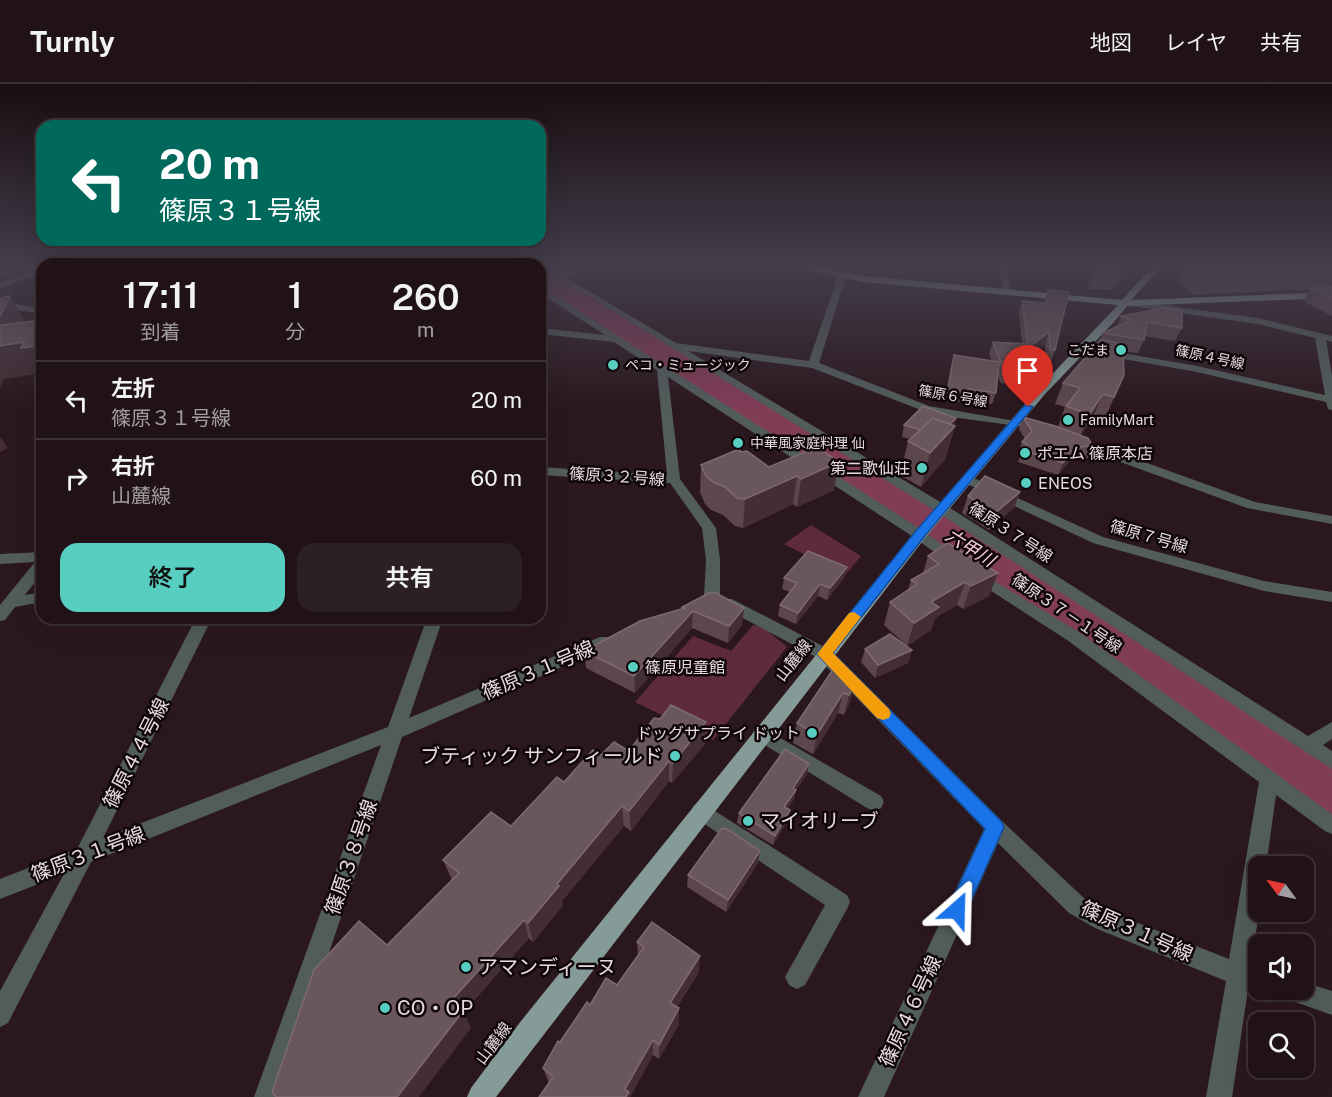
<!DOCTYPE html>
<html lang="ja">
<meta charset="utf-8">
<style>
body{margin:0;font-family:"Public Sans","Noto Sans JP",sans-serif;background:#2d2023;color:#f1f3f6;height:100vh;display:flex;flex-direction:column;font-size:22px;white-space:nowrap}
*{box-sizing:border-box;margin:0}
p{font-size:20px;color:#a29ea1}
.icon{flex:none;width:33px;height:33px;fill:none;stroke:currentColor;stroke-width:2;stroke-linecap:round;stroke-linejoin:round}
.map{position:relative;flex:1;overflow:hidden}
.sheet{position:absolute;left:36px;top:174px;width:510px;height:366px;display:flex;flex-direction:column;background:#201216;border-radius:18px;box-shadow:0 6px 24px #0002,0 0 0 2px #3d3235}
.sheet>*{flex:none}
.top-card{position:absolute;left:36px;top:36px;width:510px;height:126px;border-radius:18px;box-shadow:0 6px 24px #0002,0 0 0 2px #3d3235;background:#00695c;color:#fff;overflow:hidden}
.needle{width:39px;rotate:303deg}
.fabs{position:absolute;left:1248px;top:772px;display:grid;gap:12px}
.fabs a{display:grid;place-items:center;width:66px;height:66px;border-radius:12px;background:#201216;box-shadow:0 6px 24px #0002,0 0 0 2px #3d3235;font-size:30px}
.pin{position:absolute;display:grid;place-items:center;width:51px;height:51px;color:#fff;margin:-62px -26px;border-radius:50% 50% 50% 0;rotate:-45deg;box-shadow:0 0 6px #0007}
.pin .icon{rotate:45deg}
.me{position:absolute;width:66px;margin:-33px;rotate:25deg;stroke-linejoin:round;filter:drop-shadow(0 0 4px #0008)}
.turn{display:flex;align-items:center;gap:21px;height:126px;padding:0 24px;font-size:27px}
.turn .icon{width:78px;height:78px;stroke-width:2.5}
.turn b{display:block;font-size:42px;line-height:51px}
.eta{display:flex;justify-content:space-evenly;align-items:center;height:102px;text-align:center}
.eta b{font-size:36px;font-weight:600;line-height:42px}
.button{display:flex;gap:12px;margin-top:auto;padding:12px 24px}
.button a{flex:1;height:69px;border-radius:18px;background:#58cec0;color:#111;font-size:24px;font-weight:600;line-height:69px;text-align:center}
.button a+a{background:#2d2023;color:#f1f3f6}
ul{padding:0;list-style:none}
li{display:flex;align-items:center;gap:18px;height:78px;padding:0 24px;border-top:2px solid #3d3235}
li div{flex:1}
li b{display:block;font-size:22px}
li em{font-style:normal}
header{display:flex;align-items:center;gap:36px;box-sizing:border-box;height:84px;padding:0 30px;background:#201216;border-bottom:2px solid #3d3235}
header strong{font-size:28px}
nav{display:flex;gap:33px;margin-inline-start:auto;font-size:21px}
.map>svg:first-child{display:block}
</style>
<header>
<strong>Turnly</strong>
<nav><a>地図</a><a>レイヤ</a><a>共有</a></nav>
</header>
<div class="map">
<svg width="1332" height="1013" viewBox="0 0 1332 1013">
<rect width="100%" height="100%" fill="#2b181e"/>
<!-- green -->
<path fill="#5e2b3e" d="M811,441l50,31 -16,19 -61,-31z
M753,541l11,3 23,19 -74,93 -78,-38 58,-66 38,15z"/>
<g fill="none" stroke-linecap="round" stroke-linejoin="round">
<!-- stream -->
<path stroke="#a06b7e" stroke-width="4.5" d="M540,213h34"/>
<!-- river -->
<path fill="#813c56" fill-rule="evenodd" d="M540,185l8,2 594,366 190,128v49l-18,-7 -202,-148 -572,-373z"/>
<!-- minor -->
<path fill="#525d5b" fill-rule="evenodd" d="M540,182h8l11,7 20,-7h13l-27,11 111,66 133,18 29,-85 7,-10h9l-8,10 -27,87 110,43 104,18v4l-82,-11 -30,-7 -109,-42 -124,-17 259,155 361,230 24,-14v17l-9,6 9,6v18l-395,-257z
M1000,182h8l2,30 -7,-2z
M42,183v5l-42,17v-6z
M540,202l385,246 34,25 2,3 -2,3h-10l-34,-25 -247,-161 12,102 36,49 4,32v36l-3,4h-10l-3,-4 2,-36 -4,-32 -32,-45 -130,-8v-8l127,8 -10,-105 -43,-28 -74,-8v-6l65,7 -65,-42z
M1126,216l132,18 74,18v6l-6,-2 6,36v34l-4,-1 -2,-7 -129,-30 -119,-21v-4l4,-1 115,20 128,29 -10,-57 -57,-14 -135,-19v-4z
M0,217l38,7 4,2v7l-10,-5 -32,-5z
M1075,353l180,65 77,14v8l-85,-16 -176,-64 -2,-3z
M967,391l136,62 161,44 68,11v10l-68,-11 -171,-48 -130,-61 -2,-3z
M42,468v21l-17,22 17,-3v10l-27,5 -10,13 -5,1v-16l35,-43 -35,2v-10z
M976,486l103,62 253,182v20l-7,-3 -49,-36 -10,72h-8l1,45 -8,54 7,3v21h4l-4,2 -10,-3 -16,108h-26l20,-116 -131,-53 -26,-15 -71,-70 -114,254h-26l126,-268 -166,-171 -96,-51 -3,-4 3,-4h10l98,51 172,171 83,78 25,13 119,47 30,-177 -192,-142 -96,-62 -2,-3z
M196,534h16l-109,220 285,-111 39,-109h16l-34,100 191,-81h12l2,4 -2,4 -210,92 -122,360h-26l127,-352 -290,117 -83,161 -8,4v-36l64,-117 -64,25v-20l77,-30z
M761,643l120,69 3,6 -3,6 -7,3 -7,-3 -112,-69 -3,-5 3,-5z
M701,718l146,93 3,7 -3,7 -42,76 -8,4 -8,-4 -4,-8 40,-72 -131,-88 -3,-6 3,-6z
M1304,898l28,9v24l-48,-17 -4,-8h24z"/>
<!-- major -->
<path fill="#849b98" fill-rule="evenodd" d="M789,182h19l56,10 258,24 31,-34h9l-31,34 201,-8v6l-205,8 -13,16 -69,72 -120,144 -429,559h-29l4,-9 50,-67 394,-489 122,-142 81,-85 -254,-23z"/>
</g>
<!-- wall -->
<path fill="#5c474d" d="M1100,182h33l-3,8 -18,16 -25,-1 6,-16z
M1332,182v50l-29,-15 7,-11h-25l-92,5 -17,-15 5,-12z
M1048,206l7,60 -4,12 -5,-1 -1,-17 -18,13v6l-5,17h-2l-2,6 -17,-3 -4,-8 -1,18 -4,11 -26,-4 -1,3 -20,-3 6,-34 3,-11 38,6 -3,-8 4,-11 29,1 -3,-31 3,-11 22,2z
M1121,232l61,12 -7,13 -31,-5v4l-6,13 -15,-2 1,24 -19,43 -11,-3 -13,20 12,11 -5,12 -17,1 -13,16 -40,-13 2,-7 -2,-1 4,-12 3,-3 -6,-10 4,-12 35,10 7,-20 -10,-3 8,-21 38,-44 2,-6 14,-6z
M956,334l-2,8h1l-10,33 -24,28 -21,-12 8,-34 2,-2 -8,-2 2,-12z
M817,363l17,43 -37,17 -4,-3 -50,24 -8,-2 -12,-11 -12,-5 -6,-6 -5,-12 1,-27 40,-13 28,15z
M1020,408l-6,16 -25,22 -27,-17 6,-17z
M928,472l70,17 -9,23 -26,13 -6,-4 -22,13 -4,12 -24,16 -23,-21 6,-23 18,-12 3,-10 12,-7z
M784,494h60l-17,22 -9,-4 -22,28 -18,-8 2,-11 10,-13 -8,-3z
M682,523l60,18 -14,18 -36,-15 -57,65 -49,-25 -2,-17 98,-42z
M865,565l47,1 -4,13 -33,15 -14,-16z
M855,598l-5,20 -6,13 -6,-2 -25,41 -20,-11 4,-20z
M660,635l45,25 -33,39 -3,-2 -38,50 -7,-5 -62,75 1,4 -30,37 -4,-4 -66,75 8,15 -84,-83 65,-65 -9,-20 68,-34 53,-44 37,-27 28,-4z
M809,680l-2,10 -11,16 -2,9 -7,10 3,1 -2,9 -15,26 -36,-22 2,-10z
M760,767l-2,12 -32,49 -39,-25 1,-12z
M637,858l62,30 -22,35 2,1v16l-20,35 -6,-4 -23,42 -81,-14 -6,-15 17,-26 57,-57 21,-29z"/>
<!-- shaded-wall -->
<path fill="#422e34" d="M0,182h26l-26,12z
M1127,182h6l-3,8 -18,16 6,-16z
M10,212l17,29 -3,17 18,3v34h-3l-3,-5 -32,5 -4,9v-71z
M1049,248l-4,12 -21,16 4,-12z
M1103,310l-9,21 -14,21 9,-21z
M956,334l-2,9 1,-1 -10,33 -24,28 9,-34 8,-17z
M0,352l8,12 -8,4z
M1076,363l-5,12 -13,16 5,-12z
M839,378l-5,28 -37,17 4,-28z
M797,392l-4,28 -50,24 2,-29z
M1020,408l-6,16 -25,22 6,-17z
M847,483l-3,11 -17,22 3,-12z
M998,489l-9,23 -26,13 8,-23z
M965,498l-8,23 -22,13 -4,12 -24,16 7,-23 17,-21z
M820,500l-2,12 -22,28 2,-11z
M744,524l-2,17 -14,18 1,-17z
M693,527l-1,17 -57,65 -1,-17z
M912,566l-4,13 -33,15 3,-13z
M855,598l-5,20 -6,13 5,-20z
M843,609l-5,20 -25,41 4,-19z
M706,638l-1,22 -33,39 1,-20z
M669,677v20l-38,50 -2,-20z
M809,680l-2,10 -11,16 -2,9 -12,17 2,-9 9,-19z
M622,722l2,20 -62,75 1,4 -30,37 -5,-19 29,-39z
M790,726l-2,9 -15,26 2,-9z
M760,767l-2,12 -32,49 2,-12z
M524,836l5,18 -66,75 8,15 -52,69h-22l54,-96z
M700,872l-1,16 -29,46v-15z
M679,924v16l-20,35v-14z
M653,956v15l-23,42h-4l-1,-8z"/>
<!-- building -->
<path fill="#6a575c" stroke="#7e6b70" stroke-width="1.5" d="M1100,182h27l-9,8 -25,-1z
M1183,182h149v11h-40l-92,5 -19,-14z
M1332,203v12l-21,-11z
M1048,206l21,2 -14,58h-5l-1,-18 -21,16v-4l-1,19 -1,5 -3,-1v7l-19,-3 -11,-29 35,2 -6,-43 26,2z
M10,212l-10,21v-19z
M1165,224l17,3v17l-35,-6 -3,18 -41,-7 29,-13 -11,-4z
M42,229v32l-21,3 3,-6 -24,4v-21l34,-4 4,-7z
M1101,255l22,5 1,31 -10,22 -11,-3 -14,21 -23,-9 14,-18 -17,-5z
M954,271l45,7 -3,31 -27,-4 -1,3 -20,-3z
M923,322l33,12 -6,6 -17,-6 -13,12 -16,-5z
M1023,333l32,9 33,12 5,8 -17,1 -13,16 -41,-13 5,-6 -5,-2 10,-11z
M933,334l22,8 -25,27 -22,-12z
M817,363l22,15 -38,17 -4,-3 -52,23 -8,-1 -12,-11 -12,-5 -7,-6 -5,-11 38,-16 2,3 6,-1 22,16z
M985,392l35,16 -25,21 -27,-17z
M947,459l51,30 -27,13 -6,-4 -34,20 8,5 -25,16 -24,-21 27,-18 -6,-4 28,-16 -11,-8z
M808,467l39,16 -17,21 -10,-4 -22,29 -18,-8 17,-22 -13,-5z
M709,509h7l28,15 -15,18 -36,-15 -59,65 -50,-25 56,-30 45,-13 -3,-1z
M890,550l22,16 -34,15 -13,-16z
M836,581l19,17 -6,13 -6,-2 -26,42 -20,-12z
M671,621l35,17 -33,41 -4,-2 -40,50 -7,-5 -65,78 2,2 -31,37 -4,-3 -73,81 12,10 -66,86h-121l-4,-5 42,-122 45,-49 28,24 72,-72 -16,-13 48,-48 20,14 46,-49 7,5 29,-32 8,5 13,-13 15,9 25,-33 6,1z
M785,665l24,15 -16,24 3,2 -12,17 6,3 -15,26 -36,-23z
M722,744l5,1 33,22 -32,49 -40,-25z
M652,838l48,34 -30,47 9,5 -20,37 -6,-5 -28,49 4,3 -3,5h-87l14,-20 -10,-9 15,-27 2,1 27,-40 3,3 16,-27 11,7 27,-38 -7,-5z"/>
<!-- sky -->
<linearGradient id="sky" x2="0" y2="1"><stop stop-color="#180d10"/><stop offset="0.56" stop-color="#443d4c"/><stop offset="1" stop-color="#443d4c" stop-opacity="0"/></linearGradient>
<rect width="1332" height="324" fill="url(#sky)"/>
<!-- route -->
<path fill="#1a73e8" stroke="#114b97" stroke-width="1.5" d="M1025,321l8,2 -109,130 -91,116 168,168 3,6 -40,90 -7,3 -7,-3 -3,-7 38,-81 -168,-175 98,-122z"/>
<!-- slow -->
<path fill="#f59e0b" d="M854,528l7,5 -28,36 56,56 2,4 -2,5 -6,2 -6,-2 -60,-64 32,-41z"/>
<!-- markers -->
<g fill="#58cec0" stroke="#0e0608" stroke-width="2">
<circle cx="1121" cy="266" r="6"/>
<circle cx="613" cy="281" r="6"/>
<circle cx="1068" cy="336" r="6"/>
<circle cx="738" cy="359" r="6"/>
<circle cx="1025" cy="369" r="6"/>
<circle cx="922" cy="384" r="6"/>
<circle cx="1026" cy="399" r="6"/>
<circle cx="633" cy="583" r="6"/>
<circle cx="812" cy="649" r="6"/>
<circle cx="675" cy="672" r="6"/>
<circle cx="748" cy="737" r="6"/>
<circle cx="466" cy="883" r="6"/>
<circle cx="385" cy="924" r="6"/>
</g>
<g text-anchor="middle" stroke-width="5" stroke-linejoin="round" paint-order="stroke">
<!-- far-poi labels -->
<g font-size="14" fill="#e7d9dd" stroke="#0e0608" text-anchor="start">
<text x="1109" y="271" text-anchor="end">こだま</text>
<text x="625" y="286">ペコ・ミュージック</text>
<text x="1080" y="341">FamilyMart</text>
<text x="750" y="364">中華風家庭料理 仙</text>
</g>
<!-- far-street labels -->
<g font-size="14" fill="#e7d9dd" stroke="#0e0608">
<text transform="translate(1210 273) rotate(12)" y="5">篠原４号線</text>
<text transform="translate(953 312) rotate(10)" y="5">篠原６号線</text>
</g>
<!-- poi labels -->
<g font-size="16" fill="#e7d9dd" stroke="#0e0608" text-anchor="start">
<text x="1037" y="375">ポエム 篠原本店</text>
<text x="910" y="390" text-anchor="end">第二歌仙荘</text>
<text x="1038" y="405">ENEOS</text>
<text x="645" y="589">篠原児童館</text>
<text x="800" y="655" text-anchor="end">ドッグサプライ ドット</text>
</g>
<!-- street labels -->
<g font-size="16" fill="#e7d9dd" stroke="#0e0608">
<text transform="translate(617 392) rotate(4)" y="6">篠原３２号線</text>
<text transform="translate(1011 448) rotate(33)" y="6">篠原３７号線</text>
<text transform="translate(1149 452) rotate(16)" y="6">篠原７号線</text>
<text transform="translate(1067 529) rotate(34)" y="6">篠原３７－１号線</text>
<text transform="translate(793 576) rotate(-52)" y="6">山麓線</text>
<text transform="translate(493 959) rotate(-53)" y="6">山麓線</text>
</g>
<!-- water labels -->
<g font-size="18" font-style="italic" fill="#f9cedb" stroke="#0e0608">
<text transform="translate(970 464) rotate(32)" y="6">六甲川</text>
</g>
<!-- near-street labels -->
<g font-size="20" fill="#e7d9dd" stroke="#0e0608">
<text transform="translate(538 586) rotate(-23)" y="7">篠原３１号線</text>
<text transform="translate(136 669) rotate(-63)" y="7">篠原４４号線</text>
<text transform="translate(88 770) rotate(-21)" y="7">篠原３１号線</text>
<text transform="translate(351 773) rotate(-71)" y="7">篠原３８号線</text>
<text transform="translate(1137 847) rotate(24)" y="7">篠原３１号線</text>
<text transform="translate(910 927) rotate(-65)" y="7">篠原４６号線</text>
</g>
<!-- near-poi labels -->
<g font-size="20" fill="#e7d9dd" stroke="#0e0608" text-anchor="start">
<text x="663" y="679" text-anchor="end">ブティック サンフィールド</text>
<text x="760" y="744">マイオリーブ</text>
<text x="478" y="890">アマンディーヌ</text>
<text x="397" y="931">CO・OP</text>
</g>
</g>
</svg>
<div class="fabs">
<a><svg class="needle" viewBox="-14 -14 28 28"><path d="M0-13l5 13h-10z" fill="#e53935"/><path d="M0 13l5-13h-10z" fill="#a29ea1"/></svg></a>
<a><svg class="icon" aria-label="sound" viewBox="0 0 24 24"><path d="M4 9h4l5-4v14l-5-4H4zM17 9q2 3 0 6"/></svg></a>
<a><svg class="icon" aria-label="search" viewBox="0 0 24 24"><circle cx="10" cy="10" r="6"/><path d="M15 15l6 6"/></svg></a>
</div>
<div class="pin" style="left:1028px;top:323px;background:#d93025"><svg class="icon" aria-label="arrive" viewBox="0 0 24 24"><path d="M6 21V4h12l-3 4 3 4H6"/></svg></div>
<svg class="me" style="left:957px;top:826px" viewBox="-20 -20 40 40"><path d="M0-17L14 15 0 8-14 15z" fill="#1a73e8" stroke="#fff" stroke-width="4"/></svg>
<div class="top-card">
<div class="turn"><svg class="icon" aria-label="left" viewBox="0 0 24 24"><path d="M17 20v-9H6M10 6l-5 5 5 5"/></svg><div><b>20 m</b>篠原３１号線</div></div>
</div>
<section class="sheet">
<div class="eta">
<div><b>17:11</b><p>到着</p></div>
<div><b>1</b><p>分</p></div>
<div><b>260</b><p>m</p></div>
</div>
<ul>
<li><svg class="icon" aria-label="left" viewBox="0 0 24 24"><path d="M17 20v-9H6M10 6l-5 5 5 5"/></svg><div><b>左折</b><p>篠原３１号線</p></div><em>20 m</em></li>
<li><svg class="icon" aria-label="right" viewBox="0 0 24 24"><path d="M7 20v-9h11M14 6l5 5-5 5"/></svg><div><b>右折</b><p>山麓線</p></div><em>60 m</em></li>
</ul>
<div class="button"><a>終了</a><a>共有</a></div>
</section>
</div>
